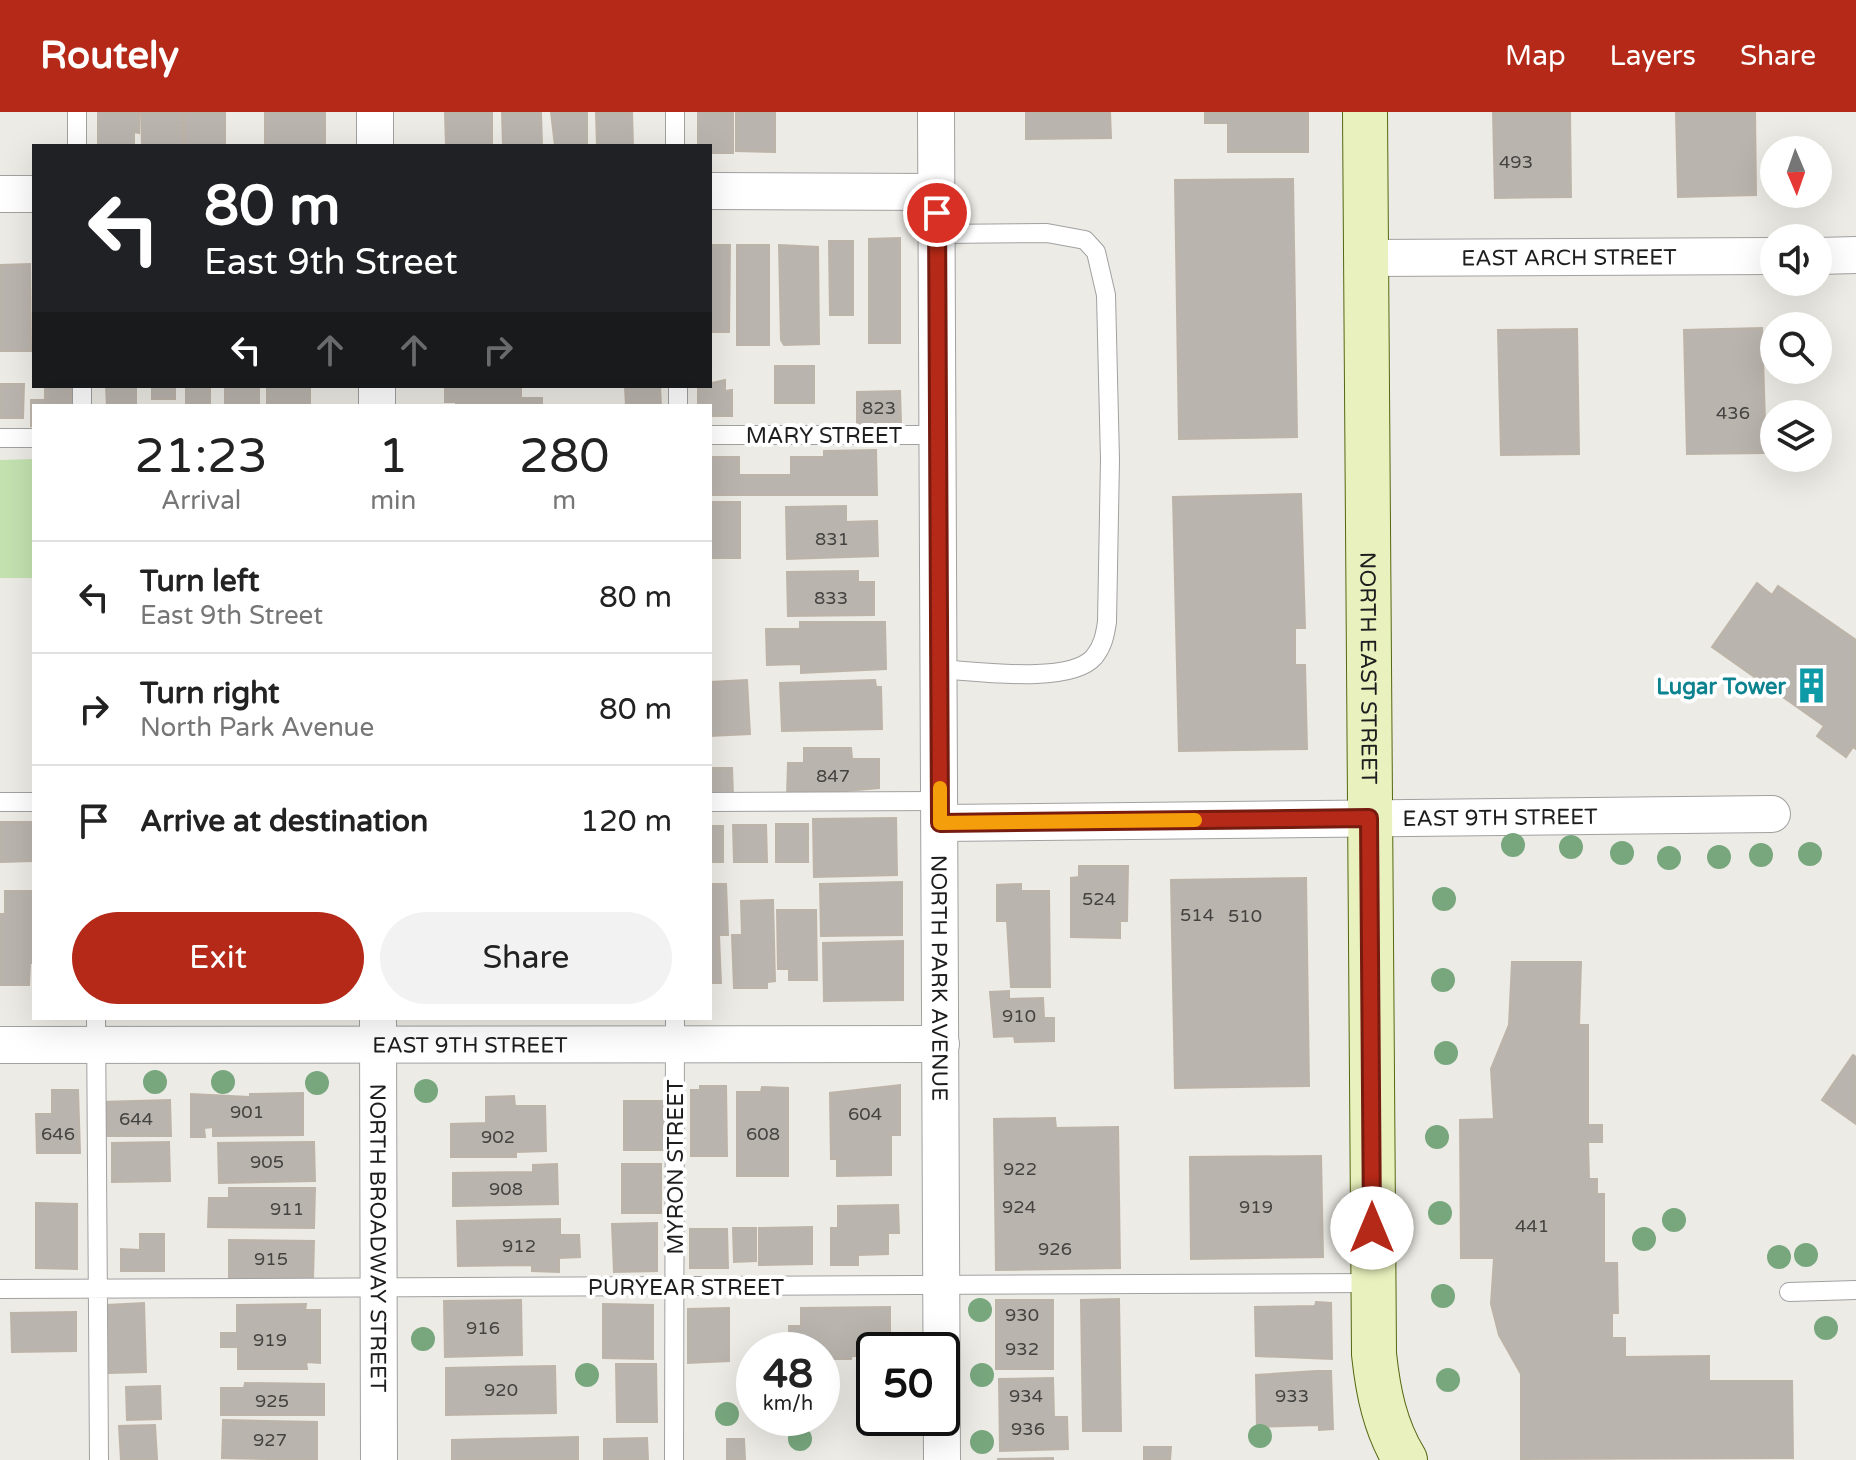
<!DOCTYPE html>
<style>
body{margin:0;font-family:"Varela Round",sans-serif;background:#f2f2f2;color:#222;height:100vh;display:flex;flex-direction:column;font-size:30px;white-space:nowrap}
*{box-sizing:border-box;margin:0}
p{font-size:26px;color:#767676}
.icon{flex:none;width:44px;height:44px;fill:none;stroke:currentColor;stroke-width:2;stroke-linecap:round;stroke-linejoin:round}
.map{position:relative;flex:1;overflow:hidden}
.drawer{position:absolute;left:32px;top:292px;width:680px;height:616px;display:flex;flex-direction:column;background:#fff;border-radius:0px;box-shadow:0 8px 32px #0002}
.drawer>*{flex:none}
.banner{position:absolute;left:32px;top:32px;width:680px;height:244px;border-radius:0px;box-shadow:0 8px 32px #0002;background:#202124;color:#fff;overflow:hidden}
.needle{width:52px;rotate:178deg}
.controls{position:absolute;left:1760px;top:24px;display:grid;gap:16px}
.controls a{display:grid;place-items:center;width:72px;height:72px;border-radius:50%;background:#fff;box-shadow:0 8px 32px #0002;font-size:40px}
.speed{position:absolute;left:736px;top:1220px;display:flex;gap:16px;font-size:40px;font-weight:700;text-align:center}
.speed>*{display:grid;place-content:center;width:104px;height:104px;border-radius:50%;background:#fff;box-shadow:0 8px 32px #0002;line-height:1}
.speed small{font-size:20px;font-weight:400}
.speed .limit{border:4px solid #111;border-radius:12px;background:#fff;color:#111}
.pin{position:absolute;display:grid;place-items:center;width:68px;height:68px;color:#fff;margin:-34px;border:4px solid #fff;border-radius:50%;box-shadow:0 2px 8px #0007}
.me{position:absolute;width:88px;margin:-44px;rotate:0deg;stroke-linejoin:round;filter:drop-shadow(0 0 6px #0008)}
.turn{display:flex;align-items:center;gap:28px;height:168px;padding:0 40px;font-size:36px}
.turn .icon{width:104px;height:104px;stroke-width:2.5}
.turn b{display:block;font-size:56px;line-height:68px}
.lanes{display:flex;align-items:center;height:76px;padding:0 40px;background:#0003;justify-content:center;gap:40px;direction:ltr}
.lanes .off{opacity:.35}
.eta{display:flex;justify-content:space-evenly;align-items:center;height:136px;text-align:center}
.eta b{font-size:48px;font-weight:600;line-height:56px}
.action{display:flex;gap:16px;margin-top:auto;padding:16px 40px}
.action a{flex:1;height:92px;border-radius:48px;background:#b42917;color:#fff;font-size:32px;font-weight:600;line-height:92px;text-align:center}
.action a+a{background:#f2f2f2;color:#222}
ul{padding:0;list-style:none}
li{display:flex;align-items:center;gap:24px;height:112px;padding:0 40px;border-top:2px solid #e0e0e0}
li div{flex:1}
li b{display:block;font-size:30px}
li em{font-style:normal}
header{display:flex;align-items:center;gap:48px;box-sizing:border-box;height:112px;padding:0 40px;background:#b42917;color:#fff}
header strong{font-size:38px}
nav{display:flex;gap:44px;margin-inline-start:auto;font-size:28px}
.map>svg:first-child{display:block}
</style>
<header>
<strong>Routely</strong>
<nav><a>Map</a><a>Layers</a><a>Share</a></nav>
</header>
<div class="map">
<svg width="1856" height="1348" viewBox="0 0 1856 1348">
<rect width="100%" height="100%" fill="#edebe5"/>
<!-- grass -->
<path fill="#c3e2b0" d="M34,347v119h-34v-118z"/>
<!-- building -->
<path fill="#bab4ae" stroke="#bdb4a9" stroke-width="2" d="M98,0h41v21l-5,-1v14h-36z
M141,0h41l1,34h-41z
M184,0h41v34h-40z
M265,0h60v34h-60z
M445,0h47v34h-46z
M502,0h39l1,34h-39z
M551,0h36v34h-32z
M596,0h36l1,34h-36z
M698,0h35v41h-23v-7h-12z
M736,0h39v40l-39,-1z
M1026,0h84l1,26 -85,1z
M1205,0h103v40h-80v-29h-23z
M1493,0h77l1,85 -76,1z
M1676,0h79l1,83 -78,2z
M1293,67l4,258 -118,2 -4,-259z
M900,126v105h-31v-104z
M829,129h24v74h-23z
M710,133h20l-1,87h-19z
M737,133h32v100h-32z
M779,133l39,2 1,97 -35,1 -3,-5z
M30,152l1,87h-31v-86z
M1762,216l4,125 -79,1 -3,-124z
M1577,217l2,125 -78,1 -3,-125z
M775,254h39v37h-39z
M725,268v11l7,-1v26h-22v-10h-12v-20z
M0,272h24l-1,34h-23z
M45,274h26v20h-37v19l-3,1v-26h14z
M106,274h30v20h-29z
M152,274h23v13h-23z
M186,274h24v18h-24z
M225,274h34v20h-34z
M267,274h43v20h-43z
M445,274h76v12h21v8h-86v-4h-11z
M660,274l1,20h-35l-1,-19z
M900,279l1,32 -44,1v-32z
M876,338l1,45h-167v-38h29v18h52v-18h33v-6z
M1301,382l4,134h-10v37h10l2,84 -128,2 -6,-254z
M710,390h30v56h-30z
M846,394v16l31,-1 1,35 -91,3 -1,-52z
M858,459v11h16v33l-86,1 -1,-44z
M1757,471l15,12 6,-9 78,54v109l-3,-2 -7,10 -29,-21 7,-10 -112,-79z
M800,510h85l1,47 -85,4v-9l-34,1 -1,-36h34z
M747,568l3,54 -40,2v-54z
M875,568l1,7h5l1,42 -100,2 -2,-48z
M804,636h47l1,11h27v29l-92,8 1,-33h16z
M710,656h22l1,28h-23z
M896,706l1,57 -83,2 -1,-58z
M0,710h34v39l-34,1z
M776,712h32v38h-32z
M733,713h33l1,37h-33z
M710,714h13v36h-13z
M1079,754h49l-1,55h-7v17l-49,-1v-59l8,-1z
M1306,766l3,208 -134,2 -4,-208z
M902,770v53l-81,1 -1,-52z
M710,772h16l2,51h-9l2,48h-11z
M1021,772v7h28l1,96h-39l-4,-66h-10v-36z
M5,779h29v72h-4l-1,22h-29v-71h5z
M773,788l2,81 -8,1v6h-33l-2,-53h10l-1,-34z
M777,798h39l1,70h-28v-11h-11z
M903,829v59l-79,1 -1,-58z
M1512,850h69l-2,63h9v100h14v17h-14l1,37h8v15h7v69h13l1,50h-6v25h13v19l84,-1v25h83l1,77 -272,1v-85l-22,-39 -8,-31 3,-46h-33l-1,-138 34,-1 -3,-50 18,-44z
M1009,879v8l34,-1 1,20h10v23l-39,1 -1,-6 -20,1 -4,-45z
M1853,943l3,2v67l-34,-24z
M900,973v50h-9v40l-54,1v-17h-6l-1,-66z
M700,974h26l1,70h-36v-66h9z
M762,975l26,1v88h-51v-84h24z
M52,978h26l2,63h-43l-1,-39h16z
M303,981v42l-90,1v-9l-9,1 1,9h-14v-43l59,3v-3z
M514,984l1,10h30l1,45 -30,1v5h-65v-33l35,-1v-26z
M170,988l1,36h-70l-1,-34z
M624,989h40v49h-40z
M1055,1006l1,10 62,-1 2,141 -124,2 -2,-151z
M169,1030l1,39 -58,1v-39z
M314,1030l1,39 -96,2 -1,-40z
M1321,1044l2,101 -132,2 -1,-102z
M557,1052l1,40 -105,2v-33l80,-1v-7z
M622,1052h39v49h-39z
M229,1076h86l-1,40 -106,-1 1,-29h20z
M36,1091l41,1v65l-41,-1z
M898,1093l1,28h-11v21l-30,1v10h-27v-37h7v-22z
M560,1107v16h19l1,22 -21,1v14l-27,-1v-6l-74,1 -1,-45z
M657,1111v48l-43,1 -2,-48z
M812,1115v37l-53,1v-37z
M733,1116h23v33l-22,1z
M690,1117h37l1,39h-38z
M140,1122h24v37h-43v-22l19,1z
M229,1128l85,1 -1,38 -84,-1z
M1119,1187l2,132h-38l-2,-131z
M521,1188l1,55 -77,2 -1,-56z
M996,1188h57v69h-57z
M1316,1190l15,1 1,56 -76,-3 -1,-49 60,-1z
M144,1191l2,69 -37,1 -2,-68z
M306,1192l-1,6h15v53l-14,-1 1,7h-69v-22h-17v-14h16v-28z
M603,1192l50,1v54l-50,-1z
M890,1195v43h-16v6h-22l-1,3h-27l-2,-9h-33v-24h12v-18z
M729,1196v53l-41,2v-54z
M76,1200v39l-64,1 -1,-39z
M616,1252h40l1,58h-40z
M555,1254l1,47 -110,2v-47z
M1316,1259h15l2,58 -14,1v-5l-62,2 -1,-52z
M1053,1266l1,39h13l1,32 -68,2 -1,-72z
M245,1271l79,1v31h-103v-27h23z
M160,1274l1,33 -34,1 -1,-33z
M223,1308l94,2v38l-95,-2z
M155,1313l2,34 -36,1 -2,-34z
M578,1325v23h-126v-20z
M647,1326l1,22h-44v-21z
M727,1327h17l1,21h-18z
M1144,1335h27l-1,13h-26z
M1053,1346v2h-55v-1z"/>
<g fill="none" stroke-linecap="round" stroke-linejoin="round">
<defs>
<path id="service" d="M675,0v34
M77,34v-34
M937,122l110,-1 38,7 11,12 10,43 4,165 -3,162c-2,13 -4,24 -13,35 -24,28 -119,14 -155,12
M82,274v20
M678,274v20
M710,323h228
M0,326h34
M0,690h34
M710,690l230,-1
M96,906l3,442
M0,1177l1372,-6
M1789,1180l67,-2
M674,1348l1,-442"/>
<g id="minor">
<path d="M375,0v34"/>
<path id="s1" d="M936,0l6,1348"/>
<path d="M710,79l227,1"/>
<path d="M0,82h34"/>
<path d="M1818,144l38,-1"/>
<path id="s2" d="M1365,146l409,-2"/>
<path d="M377,274v20"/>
<path id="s3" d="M940,711l832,-9"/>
<path id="s4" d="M378,906l1,442"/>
<path id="s5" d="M0,933l941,-1"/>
</g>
<g id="secondary">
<path id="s6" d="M1365,0l9,1242c4,38 11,73 31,106"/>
</g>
</defs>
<!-- service casing -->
<use href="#service" stroke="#a1a1a1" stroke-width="20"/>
<!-- minor casing -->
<use href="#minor" stroke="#a1a1a1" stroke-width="38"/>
<!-- secondary casing -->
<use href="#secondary" stroke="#546811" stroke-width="46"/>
<!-- service -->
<use href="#service" stroke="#fff" stroke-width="18"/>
<!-- minor -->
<use href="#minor" stroke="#fff" stroke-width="36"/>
<!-- secondary -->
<use href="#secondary" stroke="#e9f2be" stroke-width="44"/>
</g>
<!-- trees -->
<g fill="#78a77e">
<circle cx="1513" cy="733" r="12"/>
<circle cx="1571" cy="735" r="12"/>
<circle cx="1622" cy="741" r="12"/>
<circle cx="1810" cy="742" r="12"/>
<circle cx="1761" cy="743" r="12"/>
<circle cx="1719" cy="745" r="12"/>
<circle cx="1669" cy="746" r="12"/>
<circle cx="1444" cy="787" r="12"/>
<circle cx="1443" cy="868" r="12"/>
<circle cx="1446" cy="941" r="12"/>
<circle cx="155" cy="970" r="12"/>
<circle cx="223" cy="970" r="12"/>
<circle cx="317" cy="971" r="12"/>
<circle cx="426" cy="979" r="12"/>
<circle cx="1437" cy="1025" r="12"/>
<circle cx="1440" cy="1101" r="12"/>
<circle cx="1674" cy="1108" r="12"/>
<circle cx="1644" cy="1127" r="12"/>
<circle cx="1806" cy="1143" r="12"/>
<circle cx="1779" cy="1145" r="12"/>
<circle cx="1443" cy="1184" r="12"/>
<circle cx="980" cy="1198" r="12"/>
<circle cx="1826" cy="1216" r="12"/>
<circle cx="423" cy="1227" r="12"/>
<circle cx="587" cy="1263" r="12"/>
<circle cx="982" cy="1263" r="12"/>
<circle cx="1448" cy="1268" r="12"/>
<circle cx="727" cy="1302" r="12"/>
<circle cx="1260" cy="1324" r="12"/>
<circle cx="800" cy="1327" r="12"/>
<circle cx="982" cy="1330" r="12"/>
</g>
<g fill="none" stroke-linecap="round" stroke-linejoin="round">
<defs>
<path id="route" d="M937,101l3,610 429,-5 3,410"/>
</defs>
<!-- route casing -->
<use href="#route" stroke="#751b0f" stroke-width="20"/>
<!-- route -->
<use href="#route" stroke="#b42917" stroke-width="14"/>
<!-- slow -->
<path stroke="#f59e0b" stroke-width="14" d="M940,676v35l255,-3"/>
</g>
<!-- icons -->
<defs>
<symbol id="building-bare" viewBox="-9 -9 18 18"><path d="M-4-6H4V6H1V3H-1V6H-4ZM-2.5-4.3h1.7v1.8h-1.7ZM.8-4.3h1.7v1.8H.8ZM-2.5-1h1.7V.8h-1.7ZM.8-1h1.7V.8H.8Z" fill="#0f9aa8" stroke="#fff" stroke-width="2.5" paint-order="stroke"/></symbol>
</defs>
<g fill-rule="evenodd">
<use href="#building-bare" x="1786" y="548" width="51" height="51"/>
</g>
<g text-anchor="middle" stroke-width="8" stroke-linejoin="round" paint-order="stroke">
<!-- number labels -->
<g font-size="18" fill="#444341">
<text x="1516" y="56">493</text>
<text x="879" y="302">823</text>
<text x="1733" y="307">436</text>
<text x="832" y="433">831</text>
<text x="831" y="492">833</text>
<text x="833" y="670">847</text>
<text x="1099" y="793">524</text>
<text x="1197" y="809">514</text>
<text x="1245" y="810">510</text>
<text x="1019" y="910">910</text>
<text x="247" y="1006">901</text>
<text x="865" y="1008">604</text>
<text x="136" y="1013">644</text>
<text x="58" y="1028">646</text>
<text x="763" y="1028">608</text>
<text x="498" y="1031">902</text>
<text x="267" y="1056">905</text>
<text x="1020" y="1063">922</text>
<text x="506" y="1083">908</text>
<text x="1019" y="1101">924</text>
<text x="1256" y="1101">919</text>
<text x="287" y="1103">911</text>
<text x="1532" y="1120">441</text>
<text x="519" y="1140">912</text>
<text x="1055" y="1143">926</text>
<text x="271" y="1153">915</text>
<text x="1022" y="1209">930</text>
<text x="483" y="1222">916</text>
<text x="270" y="1234">919</text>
<text x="1022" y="1243">932</text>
<text x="501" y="1284">920</text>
<text x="1026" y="1290">934</text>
<text x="1292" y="1290">933</text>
<text x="272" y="1295">925</text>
<text x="1028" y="1323">936</text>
<text x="270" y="1334">927</text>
</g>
<!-- street labels -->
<g font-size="22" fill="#1d1d1d" stroke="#fff">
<text dy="8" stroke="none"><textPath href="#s2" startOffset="204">EAST ARCH STREET</textPath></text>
<text x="824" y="331">MARY STREET</text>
<text dy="8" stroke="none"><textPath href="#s6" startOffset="556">NORTH EAST STREET</textPath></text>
<text dy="8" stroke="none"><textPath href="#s3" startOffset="560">EAST 9TH STREET</textPath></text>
<text dy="8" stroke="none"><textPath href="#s1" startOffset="866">NORTH PARK AVENUE</textPath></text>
<text dy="8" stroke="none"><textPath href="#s5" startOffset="470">EAST 9TH STREET</textPath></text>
<text transform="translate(675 1055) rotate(-90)" y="8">MYRON STREET</text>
<text dy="8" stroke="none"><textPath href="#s4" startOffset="220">NORTH BROADWAY STREET</textPath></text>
<text x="686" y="1183">PURYEAR STREET</text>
</g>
<!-- culture labels -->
<g font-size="22" font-weight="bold" fill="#0d838f" stroke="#fff" text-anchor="end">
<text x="1786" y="582">Lugar Tower</text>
</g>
</g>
</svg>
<div class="controls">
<a><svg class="needle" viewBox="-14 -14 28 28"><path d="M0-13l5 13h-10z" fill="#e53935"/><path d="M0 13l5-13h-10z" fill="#767676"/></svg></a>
<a><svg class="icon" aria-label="sound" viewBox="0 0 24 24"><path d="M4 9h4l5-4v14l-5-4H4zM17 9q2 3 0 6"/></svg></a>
<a><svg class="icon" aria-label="search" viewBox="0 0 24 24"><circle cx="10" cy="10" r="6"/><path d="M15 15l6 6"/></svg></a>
<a><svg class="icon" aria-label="layers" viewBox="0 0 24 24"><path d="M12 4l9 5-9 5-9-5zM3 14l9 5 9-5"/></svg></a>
</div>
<div class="speed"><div>48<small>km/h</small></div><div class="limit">50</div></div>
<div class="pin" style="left:937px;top:101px;background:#d93025"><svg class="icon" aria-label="arrive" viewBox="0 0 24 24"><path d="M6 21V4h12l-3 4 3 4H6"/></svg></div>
<svg class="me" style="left:1372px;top:1116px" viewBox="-20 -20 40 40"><circle r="19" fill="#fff"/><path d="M0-13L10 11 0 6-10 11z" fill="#b42917"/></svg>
<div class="banner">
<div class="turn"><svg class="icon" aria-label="left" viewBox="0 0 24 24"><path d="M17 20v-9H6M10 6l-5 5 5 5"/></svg><div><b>80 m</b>East 9th Street</div></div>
<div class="lanes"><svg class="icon" aria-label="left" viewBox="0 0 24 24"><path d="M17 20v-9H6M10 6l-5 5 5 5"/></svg><svg class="icon off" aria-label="ahead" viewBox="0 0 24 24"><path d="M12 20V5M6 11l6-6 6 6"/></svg><svg class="icon off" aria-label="ahead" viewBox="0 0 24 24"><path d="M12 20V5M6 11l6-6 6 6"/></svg><svg class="icon off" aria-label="right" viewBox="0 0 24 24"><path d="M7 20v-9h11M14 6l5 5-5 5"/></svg></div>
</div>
<section class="drawer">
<div class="eta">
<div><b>21:23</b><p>Arrival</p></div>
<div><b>1</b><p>min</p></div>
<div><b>280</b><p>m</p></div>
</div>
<ul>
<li><svg class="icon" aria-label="left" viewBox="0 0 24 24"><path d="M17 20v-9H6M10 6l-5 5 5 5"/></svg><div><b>Turn left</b><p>East 9th Street</p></div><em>80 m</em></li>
<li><svg class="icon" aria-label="right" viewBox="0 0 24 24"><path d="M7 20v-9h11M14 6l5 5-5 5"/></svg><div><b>Turn right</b><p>North Park Avenue</p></div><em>80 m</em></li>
<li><svg class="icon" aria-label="arrive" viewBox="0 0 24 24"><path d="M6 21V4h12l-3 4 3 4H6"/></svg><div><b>Arrive at destination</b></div><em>120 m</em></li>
</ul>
<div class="action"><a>Exit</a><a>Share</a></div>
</section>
</div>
